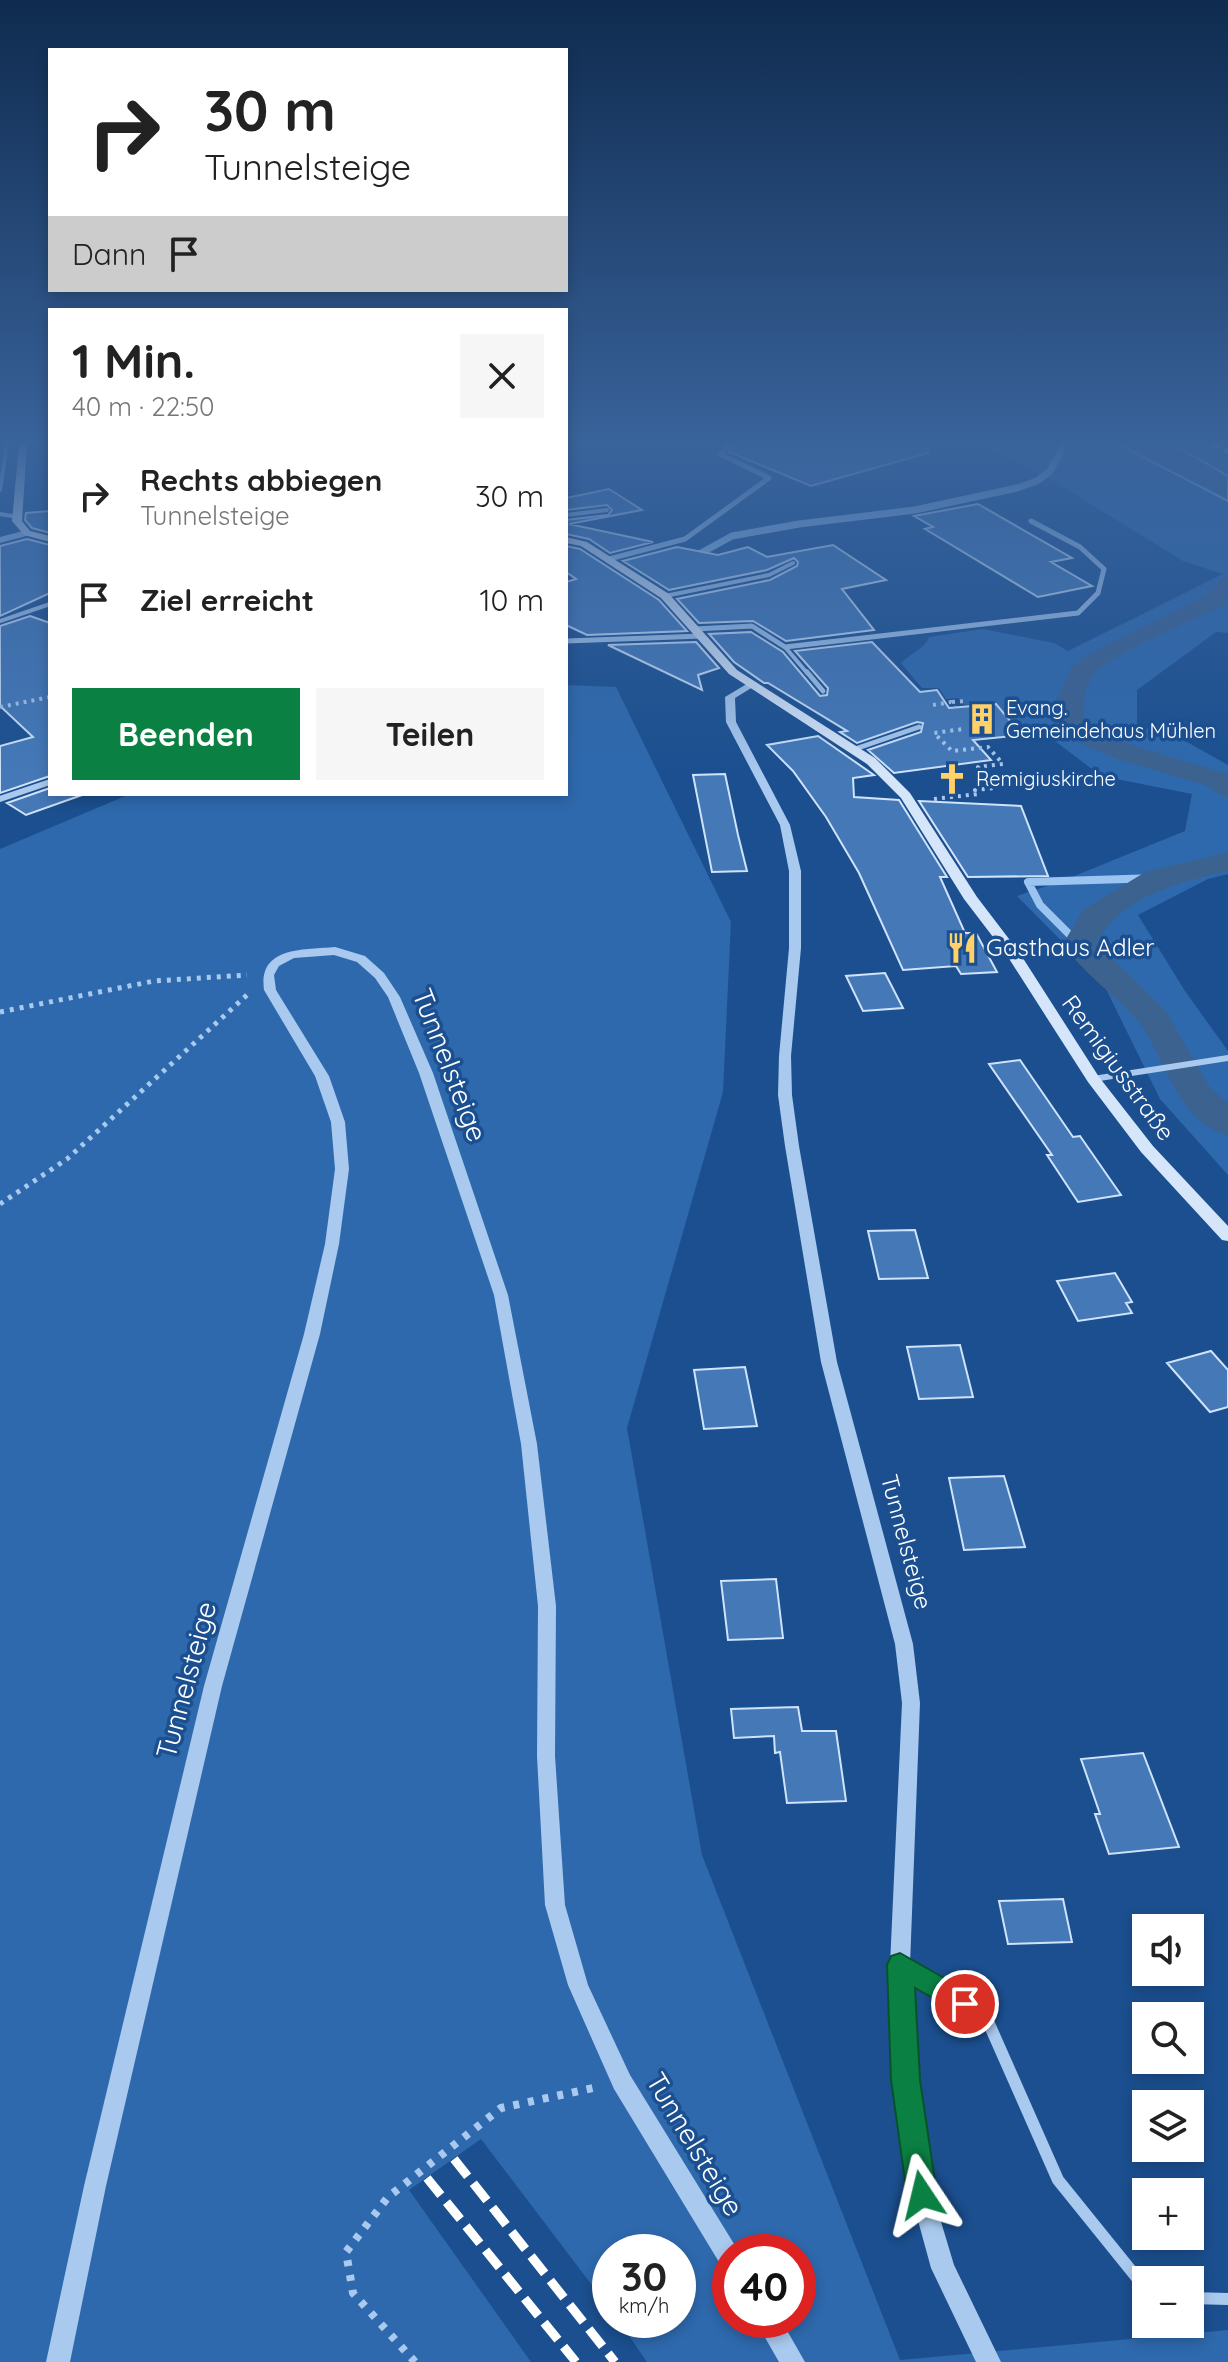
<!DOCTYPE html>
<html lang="de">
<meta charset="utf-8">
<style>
body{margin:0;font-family:Quicksand,sans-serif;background:#f6f6f6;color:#222;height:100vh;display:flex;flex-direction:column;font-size:30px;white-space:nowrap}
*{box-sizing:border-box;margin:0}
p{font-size:26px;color:#767676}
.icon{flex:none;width:44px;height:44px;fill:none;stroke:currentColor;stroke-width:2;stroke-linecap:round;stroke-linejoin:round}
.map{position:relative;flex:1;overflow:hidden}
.drawer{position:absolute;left:48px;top:308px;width:520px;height:488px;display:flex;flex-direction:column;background:#fff;border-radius:0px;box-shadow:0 4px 12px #0003}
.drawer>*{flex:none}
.hud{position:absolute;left:48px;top:48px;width:520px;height:244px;border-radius:0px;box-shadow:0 4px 12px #0003;background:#fff;color:#222;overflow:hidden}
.buttons{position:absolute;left:1132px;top:1914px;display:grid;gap:16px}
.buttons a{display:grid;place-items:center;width:72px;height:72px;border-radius:0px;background:#fff;box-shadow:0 4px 12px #0003;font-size:40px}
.speed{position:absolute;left:592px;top:2234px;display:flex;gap:16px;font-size:40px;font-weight:700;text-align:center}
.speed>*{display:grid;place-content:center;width:104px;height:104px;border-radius:50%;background:#fff;box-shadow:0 4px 12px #0003;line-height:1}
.speed small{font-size:20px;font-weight:400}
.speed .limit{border:12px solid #d22;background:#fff;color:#111}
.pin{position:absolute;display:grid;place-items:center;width:68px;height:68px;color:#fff;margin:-34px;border:4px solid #fff;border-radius:50%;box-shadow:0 2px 8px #0007}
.me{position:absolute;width:88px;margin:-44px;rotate:350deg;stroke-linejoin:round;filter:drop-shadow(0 0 6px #0008)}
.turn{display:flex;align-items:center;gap:28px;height:168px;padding:0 24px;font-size:36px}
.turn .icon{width:104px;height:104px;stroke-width:2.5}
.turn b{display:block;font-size:56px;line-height:68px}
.then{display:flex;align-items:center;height:76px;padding:0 24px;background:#0003;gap:16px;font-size:30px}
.round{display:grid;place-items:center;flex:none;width:84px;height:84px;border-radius:0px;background:#f6f6f6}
.head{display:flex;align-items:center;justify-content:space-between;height:136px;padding:0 24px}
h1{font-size:48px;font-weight:700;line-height:60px}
.button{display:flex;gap:16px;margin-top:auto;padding:16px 24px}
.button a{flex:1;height:92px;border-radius:0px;background:#0b8043;color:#fff;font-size:32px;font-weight:700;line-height:92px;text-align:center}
.button a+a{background:#f6f6f6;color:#222}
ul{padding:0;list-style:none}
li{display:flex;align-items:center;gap:24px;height:104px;padding:0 24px}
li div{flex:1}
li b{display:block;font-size:30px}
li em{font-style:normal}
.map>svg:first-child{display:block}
</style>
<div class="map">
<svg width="1228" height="2362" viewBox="0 0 1228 2362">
<rect width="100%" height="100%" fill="#1b4f8f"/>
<!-- green -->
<path fill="#2e69ad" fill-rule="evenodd" d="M983,444h135l110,57v132l-12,-1 -79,58v35l50,17 41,23v109l-20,5 -70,36 47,76 43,60v124l-68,-76 -57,-116 -86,-87 45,-15 123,-50 7,-37 -91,-18 -58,-44 -17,3 -31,-32 -30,2 -7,-7 -12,1 -7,-11h-17l-21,-25c10,-10 22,-13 28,-26l54,-8 71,14 14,8 155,-77 -40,-13 -131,-81z
M1172,444h56v32z
M566,685l50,2 115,235 -8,170 -96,336 75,427 198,505 328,-30v32h-581l-29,-42h60v-68h-68v57l-129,-170 -72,51 122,172h-531v-1513l130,-55h436zM730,2252h68v68h-68z"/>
<!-- water -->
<path fill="#3c6290" stroke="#9cc4f0" stroke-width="2" d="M1118,444h54l56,32v25z"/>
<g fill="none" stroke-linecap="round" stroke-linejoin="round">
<!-- stream-far1 -->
<path stroke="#9cc4f0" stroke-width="7" d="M692,558l40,-22 67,-12 116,-14 102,-22 20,-7 13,-10 15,-27"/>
<!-- stream -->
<path stroke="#9cc4f0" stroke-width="8" d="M1079,944l-39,-39 -12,-23 130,-4"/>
<!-- canal -->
<path fill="#3c6290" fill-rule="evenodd" d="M1228,578v22l-5,6c-27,13 -117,50 -131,71 -10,14 -8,31 -7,48l52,22 91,27v23l-10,-3 -10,-8 -91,-27 -56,-24 -4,-6v-30l15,-33 22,-15 111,-55 15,-16z
M1228,853v18c-48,11 -107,25 -132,72l70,68 42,74 20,19v31c-53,-13 -62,-80 -91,-115 -23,-26 -54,-47 -74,-76l20,-34 64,-39z"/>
</g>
<!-- building -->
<path fill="#4478b7" stroke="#cfe3fa" stroke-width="2" d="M734,444h193l1,9 -117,33 -82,-34z
M609,489l33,21 -73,14 84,18 -43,11 -21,-14 -23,-5v-14l42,-5 4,-5 -5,-5 -41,5v-12z
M978,504l94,54 -21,4 41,24 -54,11 -113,-68 8,-2 -19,-11z
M50,511v22l-18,-5 -7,-8 1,-7z
M27,539l23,6v48l-50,23v-70z
M833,545l53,35 -44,9 32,41 -88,11 -33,-20 -54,2 -22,-24 93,-19 27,-14 1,-4 -4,-4 -27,12 -98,20 -46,-29 54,-14 41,8 30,-8 19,10z
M566,546l14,3 79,51 28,31 -100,4 -21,-10v-43l10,-3 -10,-7z
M30,616l20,7v153l-50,17v-47l33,-9 -33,-31v-80z
M751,632l32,20 37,44 7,-1 1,-7 -33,-37 77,-9 48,50 17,-2 12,18 47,-4 26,31 -49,5 18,20 -97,13 -26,-23 53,-18 2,-9 -6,-1 -60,21 -17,-11 7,-1 -79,-48h-4l-30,-21 -25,-28z
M696,642l23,26 -21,7 4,15 -94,-45z
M818,736l56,39 -21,3 1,19 45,3 48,77h-7l25,56h11l21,39 -36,2 -5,-8 -53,4 -44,-97 -33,-56 -33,-46 -26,-26z
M725,774l13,61 9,36 -35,1 -19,-97z
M50,788v6l32,1 -56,20 -19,-12z
M919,801l102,5 27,70 -80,1z
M885,973l18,35 -40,3 -17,-35z
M1020,1060l53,77 7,-1 41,59 -43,7 -31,-47h5l-63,-91z
M915,1230l13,48 -49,1 -11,-48z
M1115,1273l17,29 -6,1 6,10 -54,8 -21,-40z
M960,1345l13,52 -54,2 -12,-52z
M1211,1351l17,19v37l-18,5 -43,-49z
M745,1367l12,59 -53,3 -10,-59z
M1004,1476l21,71 -61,3 -15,-72z
M776,1579l7,59 -55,2 -7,-59z
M798,1707l4,24h34l10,70 -59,2 -7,-51 -5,1 -1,-17 -40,2 -3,-29z
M1143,1753l36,94 -70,7 -14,-40h5l-19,-55z
M1063,1899l9,43 -64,2 -9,-43z"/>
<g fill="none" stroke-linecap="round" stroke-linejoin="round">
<!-- path-far2 -->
<path stroke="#a9c9ee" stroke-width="4" stroke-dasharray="3 5" stroke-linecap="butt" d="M952,702l13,-1
M933,705l18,-3 4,6
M0,707l50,-10
M934,799l44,-5 -3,-4 21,-2 -18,-21 25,-3 -15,-17 -36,4 -18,-18 29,-4"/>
<!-- path-far1 -->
<path stroke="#a9c9ee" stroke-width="5" stroke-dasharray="4 6" stroke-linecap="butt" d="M0,1012l154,-31 93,-6
M0,1204l67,-45 180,-164"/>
<!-- path -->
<path stroke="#a9c9ee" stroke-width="8" stroke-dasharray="6 9" stroke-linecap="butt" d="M415,2362l-62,-69 -7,-41 42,-55 113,-89 92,-20"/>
<!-- service-far2 -->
<path stroke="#a9c9ee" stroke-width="4" d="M0,490l7,-46
M0,514l18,3
M566,515l41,-5
M665,596l104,-21 24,-12
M0,621l50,-17
M785,647l23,27"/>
<!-- service-far1 -->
<path stroke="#a9c9ee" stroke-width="5" d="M807,672l16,19
M855,749l64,-22"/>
<!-- service -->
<path stroke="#a9c9ee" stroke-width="6" d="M1093,1079l135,-21"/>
<!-- minor-far2 -->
<path stroke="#a9c9ee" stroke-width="5" d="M609,559l76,-20 84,-61 -49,-24 9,-10
M695,629l57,-3 33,21 293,-34 20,-20 6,-24 -24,-22 -49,-26
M566,641l136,-5"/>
<!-- minor-far1 -->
<path stroke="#a9c9ee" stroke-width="6" d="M0,799l50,-17"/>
<!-- minor -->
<path stroke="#a9c9ee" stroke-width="12" d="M901,1965l85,52 72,163 88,109
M1190,2298l38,1"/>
<!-- tertiary -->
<path fill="#a9c9ee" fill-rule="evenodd" d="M27,530l4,3 -1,2 -30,8v-6z
M750,682l3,1v4l-18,11 1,24 54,103 11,46v77l-10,108 1,39 7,51 38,216 76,282 7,59 -10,262 12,170 11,60 21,70 47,97h-25l-45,-94 -20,-73 -11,-60 -10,-170 12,-262 -7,-59 -74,-282 -36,-216 -7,-51 1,-39 10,-108v-77l-9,-46 -54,-103 -1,-25z
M335,947l30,9 19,17 16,24 33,76 75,222 29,149 19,162 -1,150 10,149 23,80 42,90 109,177h-9v19l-8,-4 -108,-178 -46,-104 -23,-80 -8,-149 1,-150 -17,-162 -27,-149 -75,-222 -31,-76 -13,-19 -18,-16 -23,-7 -40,3 -15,8 -5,9 2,15 53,86 16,46 4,47 -10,75 -19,90 -98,352 -116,500 -36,176h-24l38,-176 120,-500 100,-352 21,-90 10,-75 -4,-47 -16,-46 -51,-86c-6,-44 40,-40 71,-43z
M755,2320h26l24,42h-26z"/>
<!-- secondary -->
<path fill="#d6e6fa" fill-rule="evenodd" d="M19,444h8l-5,77 8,10 20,5v6l-26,-7 -12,-14z
M566,537l21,5 82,52 68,76 138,88 35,35 67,104 42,55 80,125 54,69 75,80v15l-6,-1 -81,-88 -53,-70 -82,-128 -42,-55 -63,-101 -34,-34 -138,-90 -68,-76 -80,-52 -15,-3z"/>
<!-- rail-far1 -->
<path stroke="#fff" stroke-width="4" stroke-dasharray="9 4" stroke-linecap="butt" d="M1213,444l15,8"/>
<!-- rail -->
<path stroke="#fff" stroke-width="9" stroke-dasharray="22 9" stroke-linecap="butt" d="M454,2159l161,203
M427,2178l149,184"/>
</g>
<!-- sky -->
<linearGradient id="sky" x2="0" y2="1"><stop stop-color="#0f2b4f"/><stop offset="0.57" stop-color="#39639b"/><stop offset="1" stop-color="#39639b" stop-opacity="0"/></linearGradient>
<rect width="1228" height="775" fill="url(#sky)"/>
<!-- route -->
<path fill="#0b8043" stroke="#07532c" stroke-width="2" d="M900,1953l74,42 4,9 -4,9 -9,3 -50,-28 5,92 17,115 -5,10 -10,4 -11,-4 -4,-10 -16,-115 -4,-115 4,-9z"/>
<!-- icons -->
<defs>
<symbol id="building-bare" viewBox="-9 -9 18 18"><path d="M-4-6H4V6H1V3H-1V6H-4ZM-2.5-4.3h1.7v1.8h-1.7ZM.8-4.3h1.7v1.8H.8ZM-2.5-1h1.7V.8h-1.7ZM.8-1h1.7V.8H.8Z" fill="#ffd166" stroke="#1b4f8f" stroke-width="2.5" paint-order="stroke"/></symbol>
<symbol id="church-bare" viewBox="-9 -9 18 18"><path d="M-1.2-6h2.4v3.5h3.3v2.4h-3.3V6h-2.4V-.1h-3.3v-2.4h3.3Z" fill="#ffd166" stroke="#1b4f8f" stroke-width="2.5" paint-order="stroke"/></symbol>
<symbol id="restaurant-bare" viewBox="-9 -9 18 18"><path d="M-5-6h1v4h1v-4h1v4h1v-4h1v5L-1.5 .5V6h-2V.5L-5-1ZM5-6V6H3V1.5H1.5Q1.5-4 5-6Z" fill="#ffd166" stroke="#1b4f8f" stroke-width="2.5" paint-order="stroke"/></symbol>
</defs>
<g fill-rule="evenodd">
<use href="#building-bare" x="960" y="697" width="44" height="44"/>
<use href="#church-bare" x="930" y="757" width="44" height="44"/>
<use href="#restaurant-bare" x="940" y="926" width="44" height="44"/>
</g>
<g text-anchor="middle" stroke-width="7" stroke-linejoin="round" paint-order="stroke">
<!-- far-poi labels -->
<g font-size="20" fill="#fff" stroke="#1b4f8f" text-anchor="start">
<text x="1006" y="715">Evang.<tspan x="1006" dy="23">Gemeindehaus Mühlen</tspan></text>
<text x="976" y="786">Remigiuskirche</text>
</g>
<!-- poi labels -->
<g font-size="24" fill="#fff" stroke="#1b4f8f" text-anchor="start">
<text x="986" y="956">Gasthaus Adler</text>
</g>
<!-- street labels -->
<g font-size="24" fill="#fff" stroke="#1b4f8f">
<text transform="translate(1118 1068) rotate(54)" y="8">Remigiusstraße</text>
<text transform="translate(906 1542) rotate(75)" y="8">Tunnelsteige</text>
</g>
<!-- near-street labels -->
<g font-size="28" fill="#fff" stroke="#1b4f8f">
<text transform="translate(450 1065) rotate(69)" y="10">Tunnelsteige</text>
<text transform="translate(186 1680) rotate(-75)" y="10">Tunnelsteige</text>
<text transform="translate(695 2144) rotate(59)" y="10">Tunnelsteige</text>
</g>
</g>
</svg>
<div class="buttons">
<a><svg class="icon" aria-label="sound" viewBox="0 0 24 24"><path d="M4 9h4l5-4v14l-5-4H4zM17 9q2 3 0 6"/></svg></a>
<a><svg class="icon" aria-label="search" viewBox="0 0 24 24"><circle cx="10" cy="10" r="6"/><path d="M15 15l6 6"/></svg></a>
<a><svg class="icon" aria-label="layers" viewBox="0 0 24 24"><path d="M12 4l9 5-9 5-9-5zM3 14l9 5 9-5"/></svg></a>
<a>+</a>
<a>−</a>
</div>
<div class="speed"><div>30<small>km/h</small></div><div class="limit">40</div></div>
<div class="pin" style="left:965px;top:2004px;background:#d93025"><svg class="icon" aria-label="arrive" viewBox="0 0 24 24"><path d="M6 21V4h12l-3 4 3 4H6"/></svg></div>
<svg class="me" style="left:922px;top:2195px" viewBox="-20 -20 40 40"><path d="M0-17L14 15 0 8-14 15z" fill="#0b8043" stroke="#fff" stroke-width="4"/></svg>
<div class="hud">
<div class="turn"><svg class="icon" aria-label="right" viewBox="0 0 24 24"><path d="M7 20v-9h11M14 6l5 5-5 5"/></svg><div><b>30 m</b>Tunnelsteige</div></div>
<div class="then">Dann<svg class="icon" aria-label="arrive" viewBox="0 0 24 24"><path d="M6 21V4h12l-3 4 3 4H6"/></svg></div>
</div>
<section class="drawer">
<div class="head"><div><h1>1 Min.</h1><p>40 m · 22:50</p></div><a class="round"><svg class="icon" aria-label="close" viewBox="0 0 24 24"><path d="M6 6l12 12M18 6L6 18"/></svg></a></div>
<ul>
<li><svg class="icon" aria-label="right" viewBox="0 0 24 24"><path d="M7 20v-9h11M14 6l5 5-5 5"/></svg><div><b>Rechts abbiegen</b><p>Tunnelsteige</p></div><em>30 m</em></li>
<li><svg class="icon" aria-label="arrive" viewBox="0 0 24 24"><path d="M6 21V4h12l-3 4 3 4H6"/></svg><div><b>Ziel erreicht</b></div><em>10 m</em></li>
</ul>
<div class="button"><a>Beenden</a><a>Teilen</a></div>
</section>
</div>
